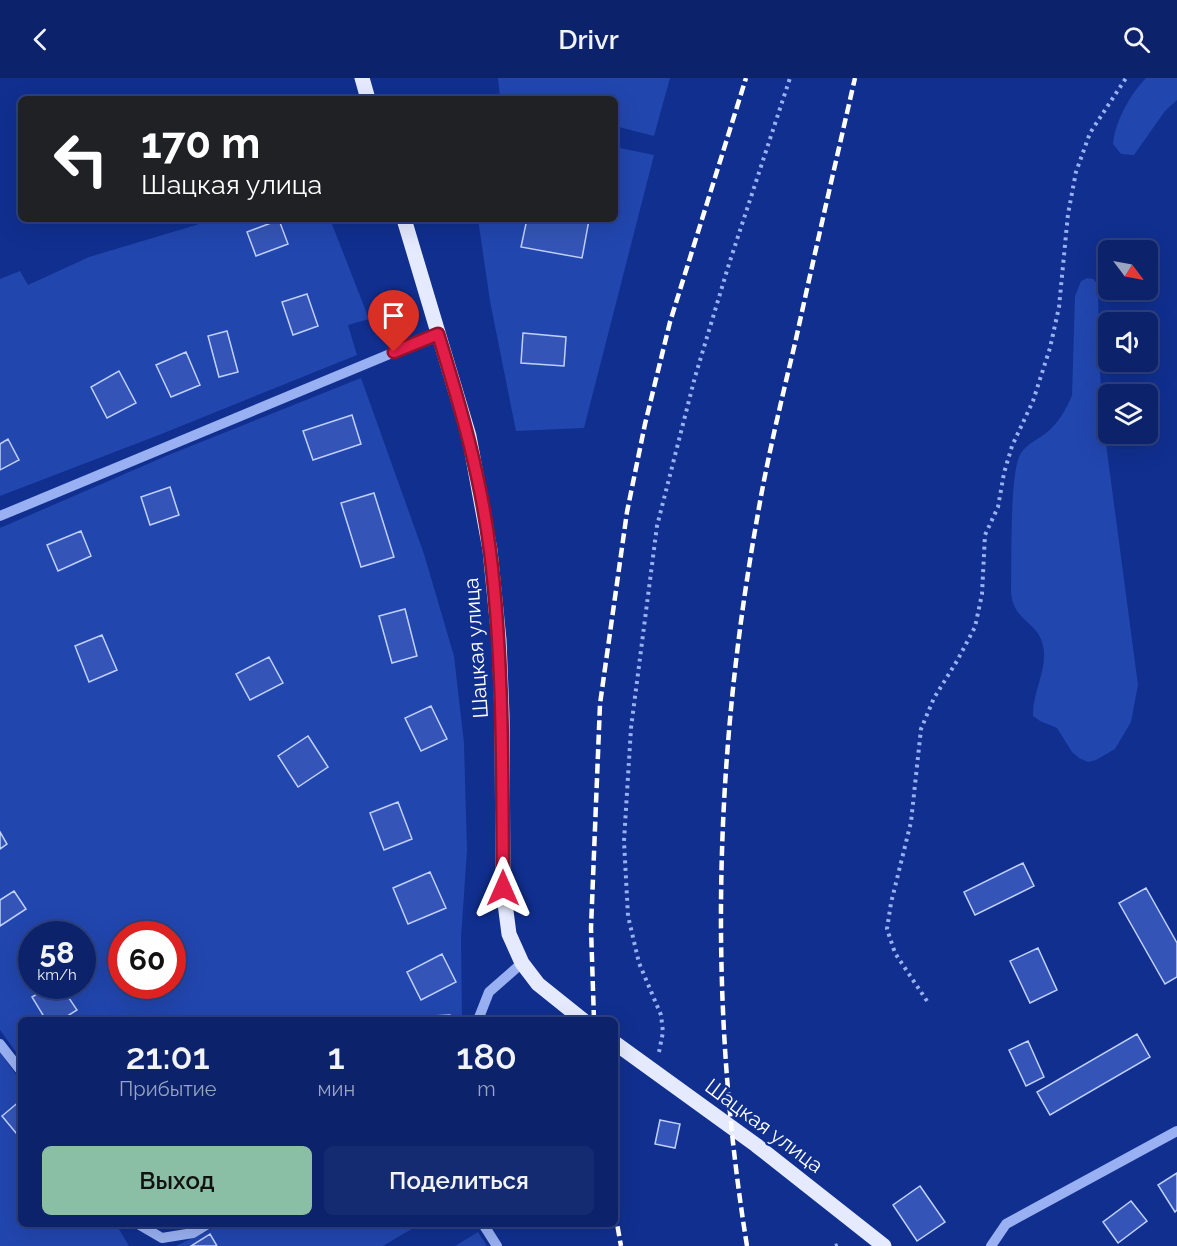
<!DOCTYPE html>
<html lang="ru">
<meta charset="utf-8">
<style>
body{margin:0;font-family:Raleway,sans-serif;background:#152b71;color:#f1f3f6;height:100vh;display:flex;flex-direction:column;font-size:22px;white-space:nowrap}
*{box-sizing:border-box;margin:0}
p{font-size:20px;color:#9aa4c1}
.icon{flex:none;width:33px;height:33px;fill:none;stroke:currentColor;stroke-width:2;stroke-linecap:round;stroke-linejoin:round}
.map{position:relative;flex:1;overflow:hidden}
.drawer{position:absolute;left:18px;top:939px;width:600px;height:210px;display:flex;flex-direction:column;background:#0c236b;border-radius:9px;box-shadow:0 6px 24px #0002,0 0 0 2px #2c407e}
.drawer>*{flex:none}
.top-card{position:absolute;left:18px;top:18px;width:600px;height:126px;border-radius:9px;box-shadow:0 6px 24px #0002,0 0 0 2px #2c407e;background:#202124;color:#fff;overflow:hidden}
.needle{width:39px;rotate:122deg}
.controls{position:absolute;left:1098px;top:162px;display:grid;gap:12px}
.controls a{display:grid;place-items:center;width:60px;height:60px;border-radius:9px;background:#0c236b;box-shadow:0 6px 24px #0002,0 0 0 2px #2c407e;font-size:30px}
.speed{position:absolute;left:18px;top:843px;display:flex;gap:12px;font-size:30px;font-weight:700;text-align:center}
.speed>*{display:grid;place-content:center;width:78px;height:78px;border-radius:50%;background:#0c236b;box-shadow:0 6px 24px #0002,0 0 0 2px #2c407e;line-height:1}
.speed small{font-size:15px;font-weight:400}
.speed .limit{border:9px solid #d22;background:#fff;color:#111}
.pin{position:absolute;display:grid;place-items:center;width:51px;height:51px;color:#fff;margin:-62px -26px;border-radius:50% 50% 50% 0;rotate:-45deg;box-shadow:0 0 6px #0007}
.pin .icon{rotate:45deg}
.me{position:absolute;width:66px;margin:-33px;rotate:0deg;stroke-linejoin:round;filter:drop-shadow(0 0 4px #0008)}
.turn{display:flex;align-items:center;gap:21px;height:126px;padding:0 24px;font-size:27px}
.turn .icon{width:78px;height:78px;stroke-width:2.5}
.turn b{display:block;font-size:42px;line-height:51px}
.eta{display:flex;justify-content:space-evenly;align-items:center;height:102px;text-align:center}
.eta b{font-size:36px;font-weight:600;line-height:42px}
.button{display:flex;gap:12px;margin-top:auto;padding:12px 24px}
.button a{flex:1;height:69px;border-radius:9px;background:#8abfa5;color:#111;font-size:24px;font-weight:600;line-height:69px;text-align:center}
.button a+a{background:#152b71;color:#f1f3f6}
header{display:flex;justify-content:space-between;align-items:center;height:78px;padding:0 24px;background:#0c236b;font-size:27px;font-weight:600}
.map>svg:first-child{display:block}
</style>
<header><svg class="icon" aria-label="back" viewBox="0 0 24 24"><path d="M15 5l-7 7 7 7"/></svg>Drivr<svg class="icon" aria-label="search" viewBox="0 0 24 24"><circle cx="10" cy="10" r="6"/><path d="M15 15l6 6"/></svg></header>
<div class="map">
<svg width="1177" height="1168" viewBox="0 0 1177 1168">
<rect width="100%" height="100%" fill="#102f8f"/>
<!-- green -->
<path fill="#2146ae" fill-rule="evenodd" d="M498,0h172l-16,58 -39,-10v-27h-111l-4,-1z
M1146,0h31v22l-12,11 -31,44 -13,-1 -8,-10c2,-22 17,-50 33,-66z
M615,69l39,8 -70,273 -68,3 -26,-130 -12,-82h137z
M216,141h114l39,100 -21,6 9,30 -198,80 -159,61v-217l20,-8 8,14 61,-28z
M1087,200l6,1 5,5 1,76 6,76 33,249 -7,37 -16,27 -19,11 -8,2 -9,-4 -7,-6 -15,-24 -17,-7 -7,-5c-1,-25 17,-49 9,-74 -6,-21 -30,-22 -31,-51 1,-27 -2,-120 10,-138 7,-10 16,-13 25,-20 12,-9 21,-25 26,-38l3,-99 6,-15z
M361,300l63,176 30,102 10,87 3,107 -6,88 1,82h-441v39l-21,-29v-502l166,-72zM32,856h50v52h-50zM122,856h50v52h-50z
M0,974l21,30v142h95l13,22h-129z
M222,1146h198l-37,22h-207z
M478,1154l9,14h-32z"/>
<!-- building -->
<path fill="#3455b7" stroke="#c0d0fd" stroke-width="1.5" d="M527,141l62,1 -7,38 -61,-11z
M279,142l9,24 -32,12 -9,-24z
M307,216l11,32 -25,9 -11,-33z
M227,253l11,41 -19,5 -11,-41z
M523,255l43,4 -2,29 -43,-3z
M186,274l14,33 -29,12 -15,-32z
M119,293l17,32 -29,15 -16,-31z
M352,337l9,29 -48,16 -10,-29z
M8,361l11,21 -19,10v-26z
M170,409l9,28 -29,10 -9,-28z
M374,415l20,64 -33,10 -20,-64z
M81,453l10,25 -33,15 -11,-26z
M405,531l12,47 -25,7 -13,-47z
M102,557l15,35 -28,12 -14,-36z
M269,579l14,26 -33,17 -14,-26z
M431,628l16,33 -26,12 -16,-33z
M308,658l20,31 -30,20 -20,-31z
M398,724l14,37 -28,11 -14,-37z
M0,754l7,12 -7,5z
M1023,785l11,23 -59,29 -11,-23z
M430,794l16,36 -38,16 -15,-36z
M1146,810l31,55v34l-12,7 -46,-81z
M14,813l12,18 -26,17v-26z
M1038,870l19,42 -27,13 -20,-42z
M442,876l14,28 -35,18 -14,-28z
M50,908h11l16,24 -16,10h-15l-14,-23z
M450,937l1,5h-36l-1,-3z
M1137,956l13,23 -100,58 -13,-23z
M1028,963l16,36 -18,9 -17,-36z
M21,1022v39l-19,-23z
M660,1042l20,4 -5,24 -20,-4z
M1177,1095v37l-2,2 -17,-27z
M920,1108l25,36 -28,19 -24,-36z
M1131,1123l16,20 -29,22 -15,-21z
M210,1156l7,12h-26z"/>
<g fill="none" stroke-linecap="round" stroke-linejoin="round">
<!-- path -->
<path stroke="#99b1f3" stroke-width="4" stroke-dasharray="3 4.5" stroke-linecap="butt" d="M927,923l-32,-48 -8,-24 4,-26 20,-81 10,-93 13,-31 23,-37 18,-34 7,-33 3,-59 13,-28 6,-34 8,-27 21,-45 17,-53 9,-41 9,-93 8,-42 14,-39 36,-55
M659,974l4,-20 -2,-17 -22,-52 -11,-47 -4,-75 7,-113 26,-202 38,-149 34,-113 61,-186
M835,1168l6,-2"/>
<!-- minor -->
<path stroke="#99b1f3" stroke-width="10" d="M0,438l438,-182
M478,942l11,-28 33,-29
M0,966l21,27
M138,1146l24,14 31,-5 15,-9
M483,1146l14,22
M991,1168l15,-22 171,-93"/>
<!-- major -->
<path stroke="#e5eaff" stroke-width="15" d="M362,0l6,21
M404,141l65,217 21,114 9,90 3,75 1,173 6,46 13,29 16,21 45,36
M615,965l141,102 128,101"/>
<!-- rail -->
<path stroke="#fff" stroke-width="4.5" stroke-dasharray="10 4.5" stroke-linecap="butt" d="M594,942l-3,-92 9,-224 27,-192 18,-88 25,-102 76,-244
M615,1134l6,34
M747,1168c-39,-241 -33,-486 10,-727 10,-60 25,-121 39,-180 19,-87 39,-174 59,-261"/>
</g>
<g fill="none" stroke-linecap="round" stroke-linejoin="round">
<defs>
<path id="route" d="M394,274l44,-18c22,71 43,143 52,217 14,112 12,225 13,337"/>
</defs>
<!-- route casing -->
<use href="#route" stroke="#92132f" stroke-width="15"/>
<!-- route -->
<use href="#route" stroke="#e11d48" stroke-width="10"/>
</g>
<g text-anchor="middle" stroke-width="4.5" stroke-linejoin="round" paint-order="stroke">
<!-- street labels -->
<g font-size="21" fill="#fff" stroke="#102f8f">
<text transform="translate(476 570) rotate(-94)" y="7">Шацкая улица</text>
<text transform="translate(764 1048) rotate(37)" y="7">Шацкая улица</text>
</g>
</g>
</svg>
<div class="controls">
<a><svg class="needle" viewBox="-14 -14 28 28"><path d="M0-13l5 13h-10z" fill="#e53935"/><path d="M0 13l5-13h-10z" fill="#9aa4c1"/></svg></a>
<a><svg class="icon" aria-label="sound" viewBox="0 0 24 24"><path d="M4 9h4l5-4v14l-5-4H4zM17 9q2 3 0 6"/></svg></a>
<a><svg class="icon" aria-label="layers" viewBox="0 0 24 24"><path d="M12 4l9 5-9 5-9-5zM3 14l9 5 9-5"/></svg></a>
</div>
<div class="speed"><div>58<small>km/h</small></div><div class="limit">60</div></div>
<div class="pin" style="left:394px;top:274px;background:#d93025"><svg class="icon" aria-label="arrive" viewBox="0 0 24 24"><path d="M6 21V4h12l-3 4 3 4H6"/></svg></div>
<svg class="me" style="left:503px;top:810px" viewBox="-20 -20 40 40"><path d="M0-17L14 15 0 8-14 15z" fill="#e11d48" stroke="#fff" stroke-width="4"/></svg>
<div class="top-card">
<div class="turn"><svg class="icon" aria-label="left" viewBox="0 0 24 24"><path d="M17 20v-9H6M10 6l-5 5 5 5"/></svg><div><b>170 m</b>Шацкая улица</div></div>
</div>
<section class="drawer">
<div class="eta">
<div><b>21:01</b><p>Прибытие</p></div>
<div><b>1</b><p>мин</p></div>
<div><b>180</b><p>m</p></div>
</div>
<div class="button"><a>Выход</a><a>Поделиться</a></div>
</section>
</div>
